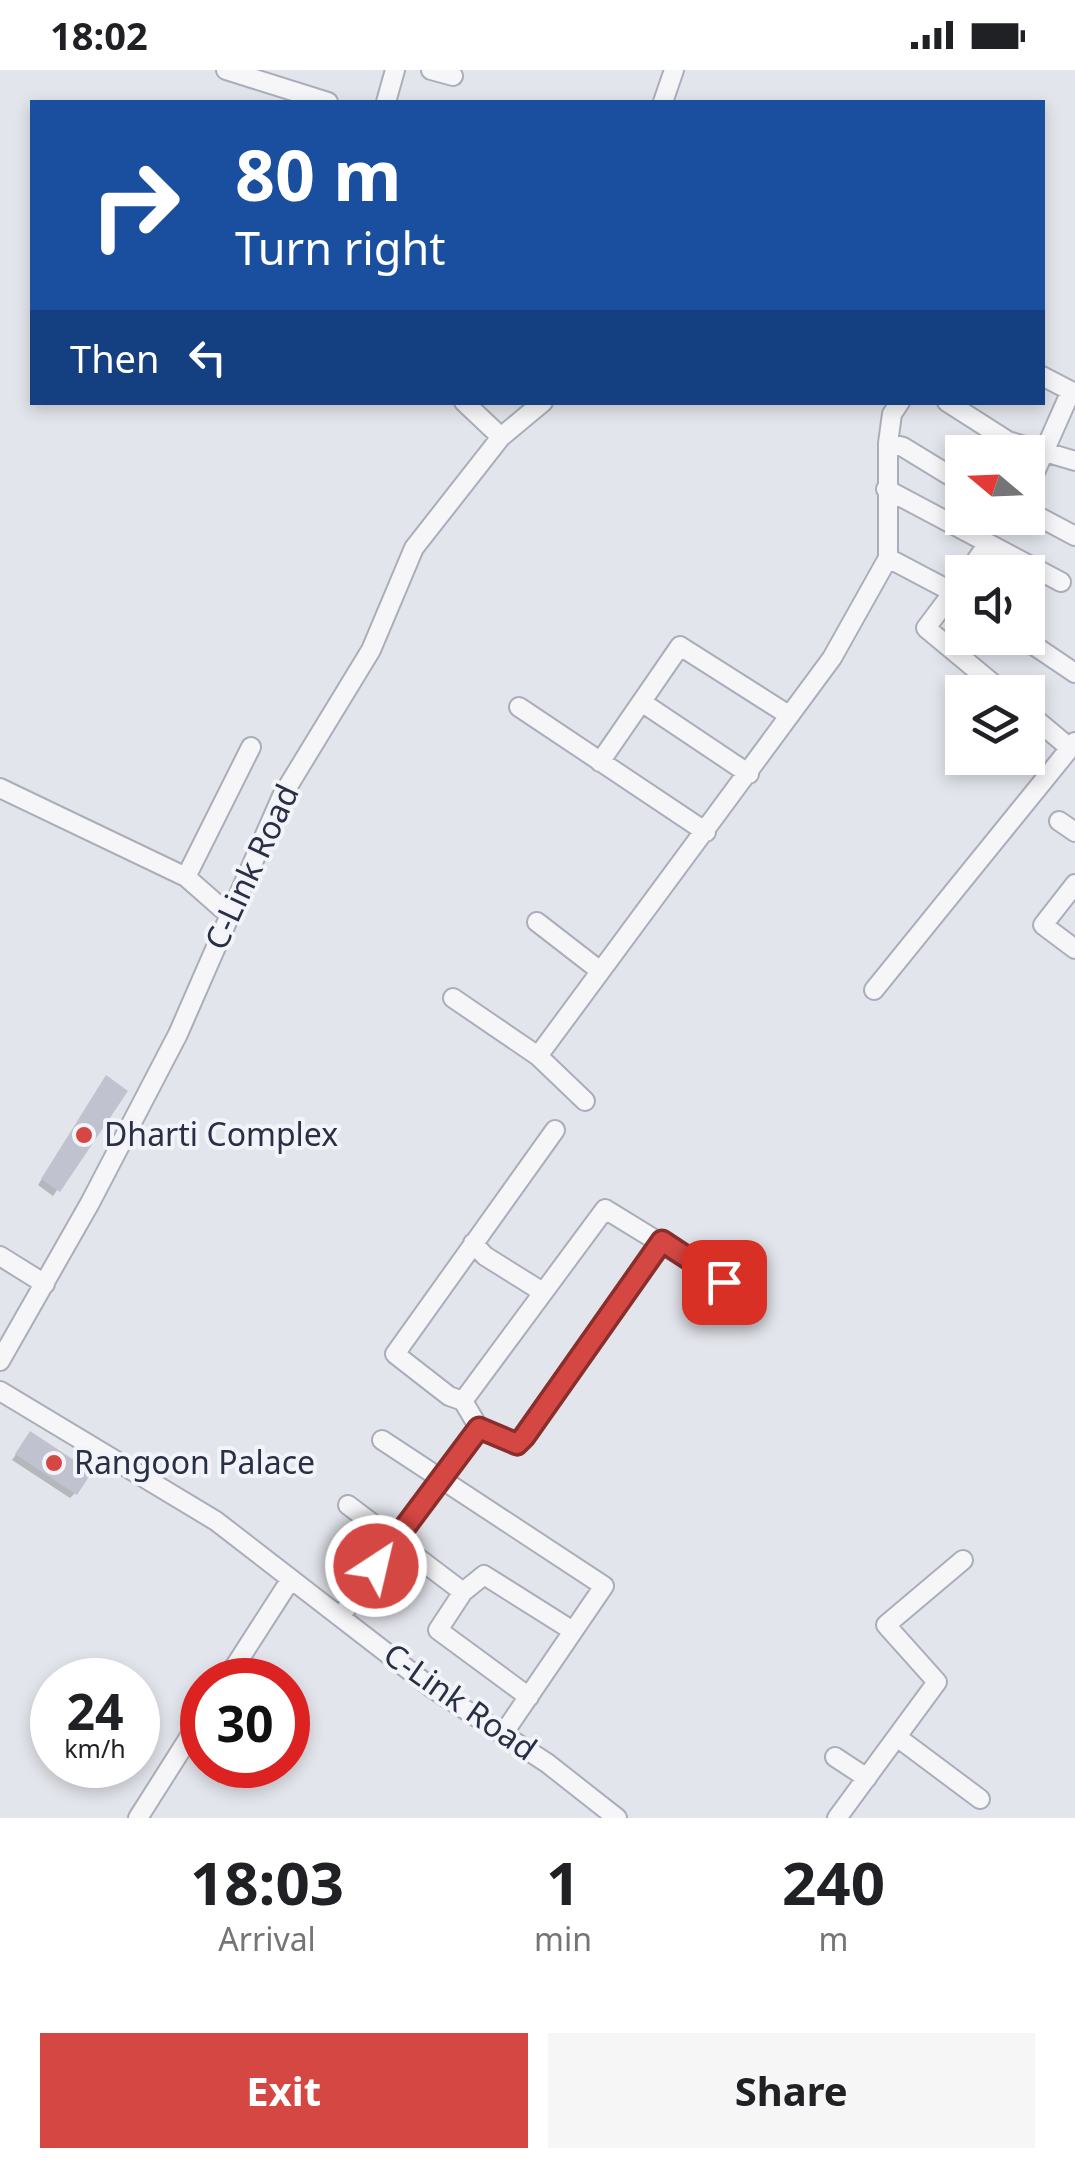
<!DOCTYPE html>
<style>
body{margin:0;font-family:"Noto Sans",sans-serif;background:#f6f6f6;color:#202124;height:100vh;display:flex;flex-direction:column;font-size:38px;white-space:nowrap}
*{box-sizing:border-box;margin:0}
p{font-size:32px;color:#757577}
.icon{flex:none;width:55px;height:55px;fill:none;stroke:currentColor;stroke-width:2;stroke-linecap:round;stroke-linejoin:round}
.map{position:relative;height:1748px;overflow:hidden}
.side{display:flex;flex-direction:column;background:#fff;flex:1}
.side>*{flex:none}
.guide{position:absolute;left:30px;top:30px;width:1015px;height:305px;border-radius:0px;box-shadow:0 5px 15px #0003;background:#1a4fa0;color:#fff;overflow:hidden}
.needle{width:65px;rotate:289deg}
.tools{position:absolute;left:945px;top:365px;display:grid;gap:20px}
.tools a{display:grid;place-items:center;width:100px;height:100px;border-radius:0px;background:#fff;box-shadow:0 5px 15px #0003;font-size:50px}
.speed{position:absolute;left:30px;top:1588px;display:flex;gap:20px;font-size:50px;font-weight:700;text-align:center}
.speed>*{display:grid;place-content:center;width:130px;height:130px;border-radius:50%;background:#fff;box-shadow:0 5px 15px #0003;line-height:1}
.speed small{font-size:25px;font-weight:400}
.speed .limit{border:15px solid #d22;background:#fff;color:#111}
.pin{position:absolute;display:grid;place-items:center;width:85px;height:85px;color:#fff;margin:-42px;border-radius:20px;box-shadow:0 5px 15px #0006}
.me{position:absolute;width:110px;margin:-55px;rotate:35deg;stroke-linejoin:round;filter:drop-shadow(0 0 8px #0008)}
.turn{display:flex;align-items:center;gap:35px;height:210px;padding:0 40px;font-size:45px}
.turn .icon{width:130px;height:130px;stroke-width:2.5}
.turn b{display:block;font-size:70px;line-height:85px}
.then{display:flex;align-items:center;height:95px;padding:0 40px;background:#0003;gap:20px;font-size:38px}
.eta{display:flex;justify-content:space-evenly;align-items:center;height:170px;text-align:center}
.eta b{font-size:60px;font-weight:700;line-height:70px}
.primary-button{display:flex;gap:20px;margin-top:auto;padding:20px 40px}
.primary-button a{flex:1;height:115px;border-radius:0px;background:#d54743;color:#fff;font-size:40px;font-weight:700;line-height:115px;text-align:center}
.primary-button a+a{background:#f6f6f6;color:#202124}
.status{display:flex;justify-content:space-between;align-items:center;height:70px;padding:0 50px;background:#fff;direction:ltr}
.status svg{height:28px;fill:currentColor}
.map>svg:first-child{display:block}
</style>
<div class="status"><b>18:02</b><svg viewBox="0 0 49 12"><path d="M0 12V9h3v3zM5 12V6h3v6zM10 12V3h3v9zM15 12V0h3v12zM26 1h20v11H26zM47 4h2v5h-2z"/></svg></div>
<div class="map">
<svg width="1075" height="1748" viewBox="0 0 1075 1748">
<rect width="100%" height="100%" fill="#e3e5ec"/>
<!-- shadow -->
<path fill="#0003" d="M102,1014l23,7 -72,105 -15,-11z
M26,1370l49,53 -5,5 -58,-38z"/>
<!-- building -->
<path fill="#c0c3cf" d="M106,1005l22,16 -68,101 -19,-13z
M30,1361l62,41 -15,23 -62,-41z"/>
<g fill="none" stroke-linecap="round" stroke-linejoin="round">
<defs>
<path id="minor" d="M226,0l102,32
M431,0l22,6
M386,32l9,-32
M663,32l11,-32
M1042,306l33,17
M464,332l37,35
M947,332l61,39 67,20
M888,373l15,4 59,36
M1028,418l43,-97
M886,419l175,93
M1028,441l47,25
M888,488l74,39
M968,502l19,-27
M962,510l-36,48 77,64
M1023,568l52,35
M643,633l106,71
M519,637l187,125
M1028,643l42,35
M600,692l80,-116 107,68
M0,718l186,89 41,36
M1059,751l16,11
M186,807l65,-130
M1075,814l-32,41 32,24
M537,852l62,48
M874,920l201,-248
M453,928l85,58 294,-398 56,-100v-115l4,-29 8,-12
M538,986l47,45
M555,1060l-160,224 54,42 14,5 16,27 38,16 145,-203
M473,1173l12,13 56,35
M0,1186l45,28
M0,1291l90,-158 88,-169 104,-238 89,-146 43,-102 87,-111 42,-35
M0,1321l216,130 216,167 115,75 70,55
M463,1331l142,-192 119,73
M382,1370l222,146 -101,148
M348,1435l115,87
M340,1547l139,-189
M226,1610l65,-101
M529,1627l-91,-67 25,-38 21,-17 89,56
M897,1667l83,62
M835,1687l32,21
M138,1748l64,-101
M837,1748l100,-136 -51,-57 77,-65"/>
</defs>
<!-- minor casing -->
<use href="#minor" stroke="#abaeba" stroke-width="22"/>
<!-- minor -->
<use href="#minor" stroke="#f6f6f9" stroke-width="18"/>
</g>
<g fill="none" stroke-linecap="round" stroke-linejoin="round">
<defs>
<path id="route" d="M376,1496l103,-138 38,16 7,-7 138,-196 62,41"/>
</defs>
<!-- route casing -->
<use href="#route" stroke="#8a2e2c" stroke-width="25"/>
<!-- route -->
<use href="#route" stroke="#d54743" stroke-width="18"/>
</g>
<!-- markers -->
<g fill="#d54743" stroke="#f3f4f9" stroke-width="4">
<circle cx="84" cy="1065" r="10"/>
<circle cx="54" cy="1393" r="10"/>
</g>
<g text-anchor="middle" stroke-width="8" stroke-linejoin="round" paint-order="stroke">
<!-- street labels -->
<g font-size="32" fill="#292f45" stroke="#f3f4f9">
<text transform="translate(252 797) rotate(-65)" y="11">C-Link Road</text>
<text transform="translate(460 1632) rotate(35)" y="11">C-Link Road</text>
</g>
<!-- poi labels -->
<g font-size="32" fill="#292f45" stroke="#f3f4f9" text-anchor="start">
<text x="104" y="1076">Dharti Complex</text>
<text x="74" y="1404">Rangoon Palace</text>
</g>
</g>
</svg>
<div class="tools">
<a><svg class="needle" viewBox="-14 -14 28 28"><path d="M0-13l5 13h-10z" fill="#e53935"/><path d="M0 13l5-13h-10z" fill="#757577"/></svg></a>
<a><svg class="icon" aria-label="sound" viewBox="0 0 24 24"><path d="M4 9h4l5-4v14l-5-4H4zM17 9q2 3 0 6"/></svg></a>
<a><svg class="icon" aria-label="layers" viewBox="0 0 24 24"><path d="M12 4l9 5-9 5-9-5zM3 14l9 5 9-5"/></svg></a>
</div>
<div class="speed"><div>24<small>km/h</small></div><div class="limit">30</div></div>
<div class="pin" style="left:724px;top:1212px;background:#d93025"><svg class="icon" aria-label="arrive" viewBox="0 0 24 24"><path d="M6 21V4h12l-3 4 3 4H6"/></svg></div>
<svg class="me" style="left:376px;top:1496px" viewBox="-20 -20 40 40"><circle r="17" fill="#d54743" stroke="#fff" stroke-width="3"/><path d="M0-11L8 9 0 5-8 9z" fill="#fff"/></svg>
<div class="guide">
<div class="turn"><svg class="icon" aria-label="right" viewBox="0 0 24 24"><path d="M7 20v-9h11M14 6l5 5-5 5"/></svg><div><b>80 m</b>Turn right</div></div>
<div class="then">Then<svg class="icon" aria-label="left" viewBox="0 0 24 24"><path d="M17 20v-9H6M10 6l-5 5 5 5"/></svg></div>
</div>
</div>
<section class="side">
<div class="eta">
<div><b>18:03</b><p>Arrival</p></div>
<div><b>1</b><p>min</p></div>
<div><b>240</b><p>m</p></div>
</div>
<div class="primary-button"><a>Exit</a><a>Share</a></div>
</section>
